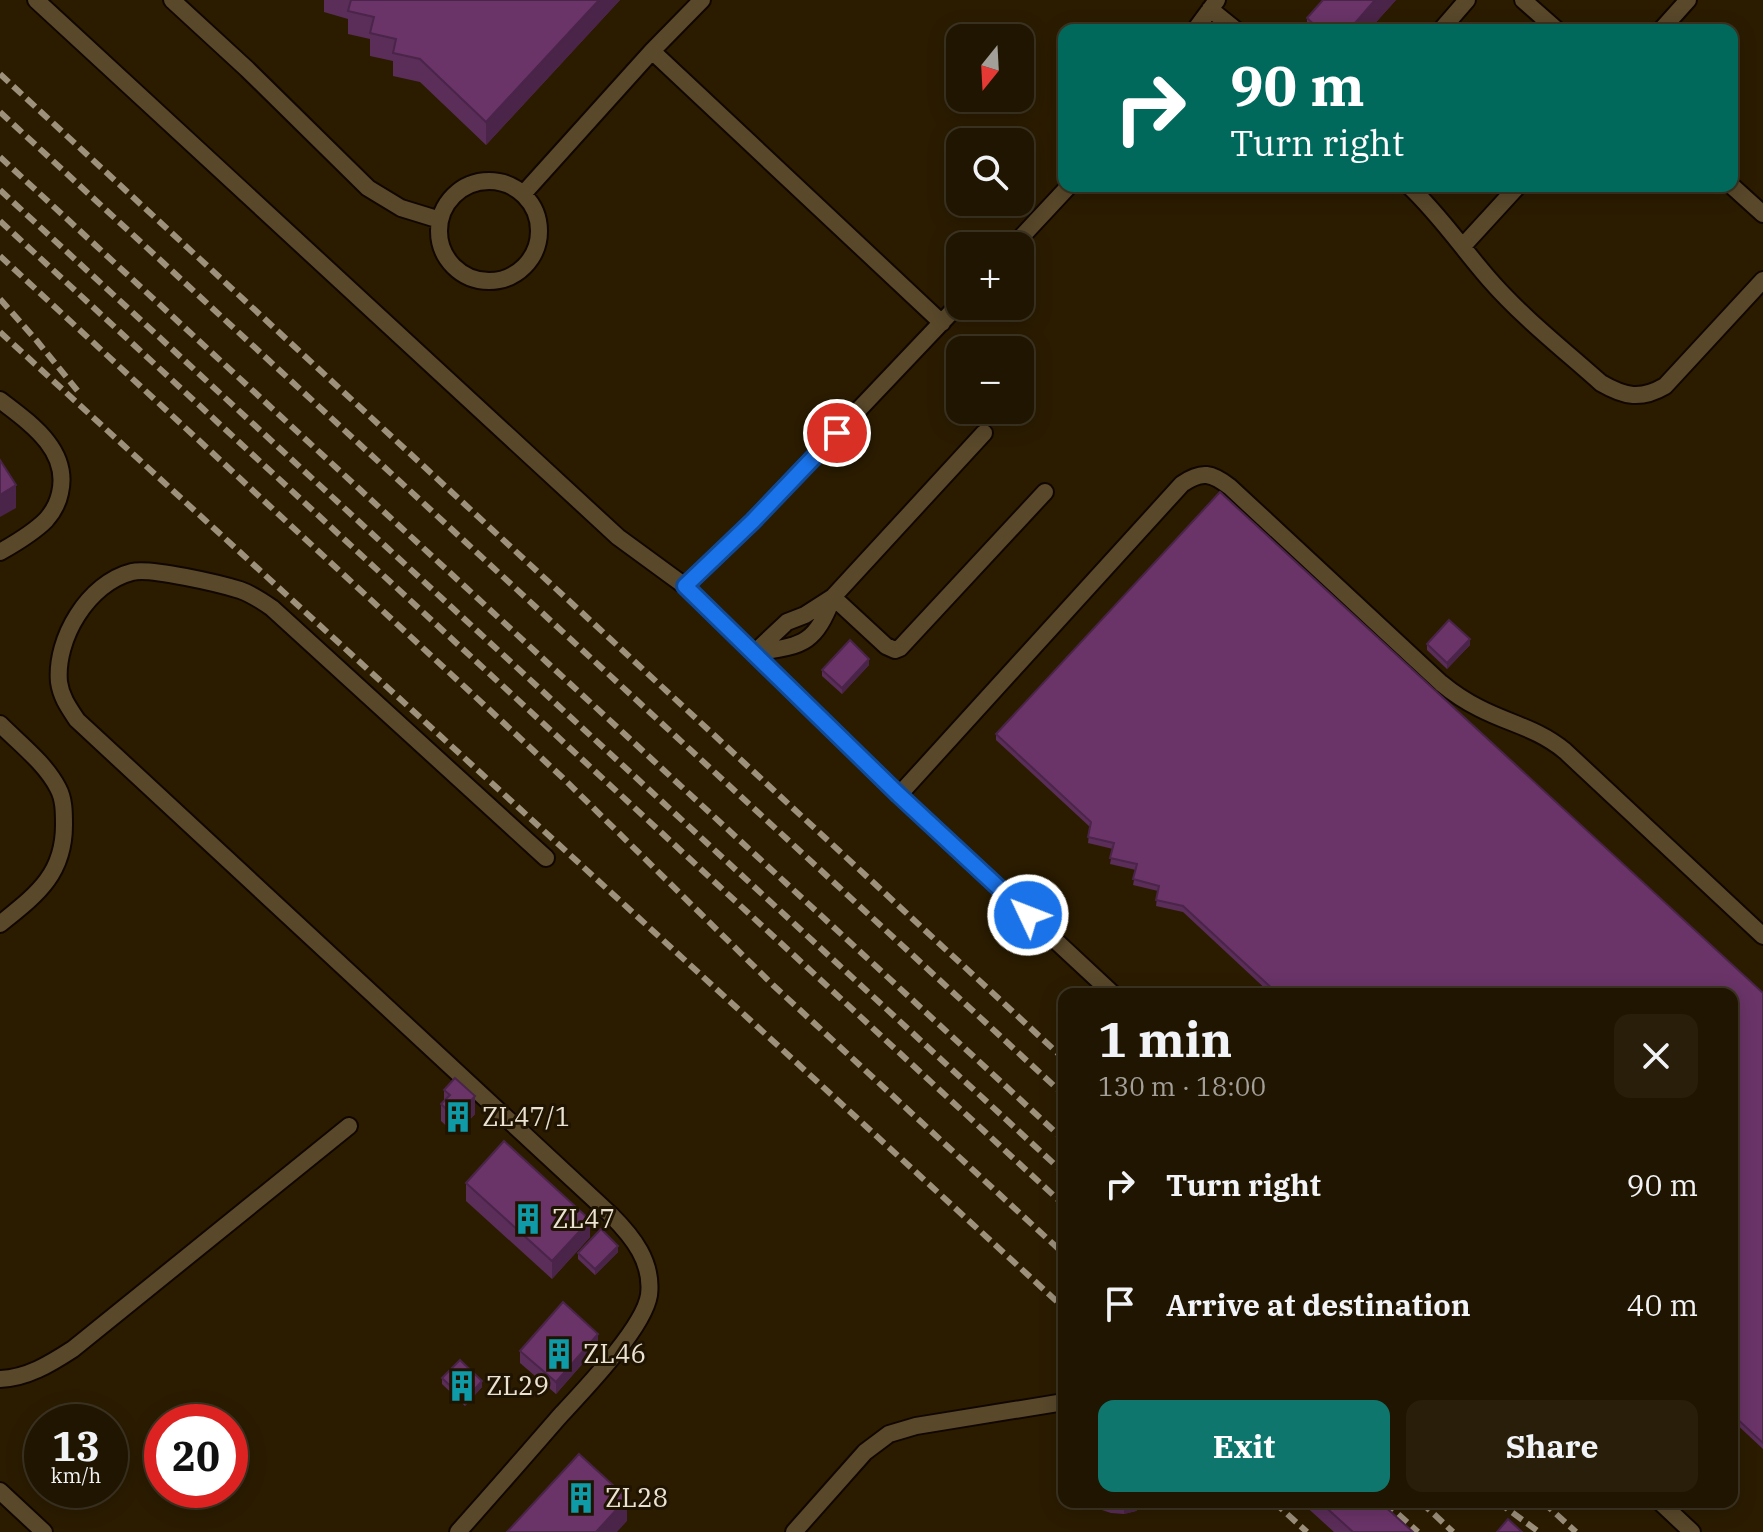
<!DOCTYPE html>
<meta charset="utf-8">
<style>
body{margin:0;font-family:"IBM Plex Serif",serif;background:#281e0a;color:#f1f3f6;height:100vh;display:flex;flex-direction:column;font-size:30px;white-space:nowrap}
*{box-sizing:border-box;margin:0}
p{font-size:26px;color:#a29f99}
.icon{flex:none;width:44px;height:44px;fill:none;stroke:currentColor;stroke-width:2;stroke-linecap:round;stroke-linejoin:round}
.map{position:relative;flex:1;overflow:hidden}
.details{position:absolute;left:1058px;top:988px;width:680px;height:520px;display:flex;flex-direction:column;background:#201500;border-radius:16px;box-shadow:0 4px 20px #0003,0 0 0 2px #3d3422}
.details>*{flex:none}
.banner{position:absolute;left:1058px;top:24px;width:680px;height:168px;border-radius:16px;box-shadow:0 4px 20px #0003,0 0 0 2px #3d3422;background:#00695c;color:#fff;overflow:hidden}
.needle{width:52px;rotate:198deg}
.buttons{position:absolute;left:946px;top:24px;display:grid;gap:16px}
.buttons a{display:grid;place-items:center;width:88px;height:88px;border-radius:16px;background:#201500;box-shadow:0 4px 20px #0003,0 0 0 2px #3d3422;font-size:40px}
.speed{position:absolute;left:24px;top:1404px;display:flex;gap:16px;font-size:40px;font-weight:700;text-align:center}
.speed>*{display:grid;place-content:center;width:104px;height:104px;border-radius:50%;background:#201500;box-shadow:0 4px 20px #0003,0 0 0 2px #3d3422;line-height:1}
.speed small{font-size:20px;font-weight:400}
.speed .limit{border:12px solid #d22;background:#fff;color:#111}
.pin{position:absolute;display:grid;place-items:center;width:68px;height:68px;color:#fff;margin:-34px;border:4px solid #fff;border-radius:50%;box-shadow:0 2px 8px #0007}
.me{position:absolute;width:88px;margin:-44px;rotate:313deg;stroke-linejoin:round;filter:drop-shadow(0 0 6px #0008)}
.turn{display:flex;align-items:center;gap:28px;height:168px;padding:0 40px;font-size:36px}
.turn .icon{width:104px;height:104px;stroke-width:2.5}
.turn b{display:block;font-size:56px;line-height:68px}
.round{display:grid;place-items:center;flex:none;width:84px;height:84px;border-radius:16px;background:#281e0a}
.head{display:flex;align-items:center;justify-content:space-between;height:136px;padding:0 40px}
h1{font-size:48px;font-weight:700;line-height:60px}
.primary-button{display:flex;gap:16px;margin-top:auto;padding:16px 40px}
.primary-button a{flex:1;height:92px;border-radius:16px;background:#0f766e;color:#fff;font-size:32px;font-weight:700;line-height:92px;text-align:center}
.primary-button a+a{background:#281e0a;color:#f1f3f6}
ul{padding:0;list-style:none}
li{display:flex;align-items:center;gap:24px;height:120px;padding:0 40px}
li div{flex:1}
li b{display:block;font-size:30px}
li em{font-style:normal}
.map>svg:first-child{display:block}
</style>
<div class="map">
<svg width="1763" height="1532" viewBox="0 0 1763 1532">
<rect width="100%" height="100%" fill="#2b1c00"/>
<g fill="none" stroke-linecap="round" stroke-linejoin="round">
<defs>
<path id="lane" d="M36,0l582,537 67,49 214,209 214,199
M172,0l75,69 121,119 33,20 39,12
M1523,0l34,30
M1210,9l26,21
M1195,30l22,-30
M1441,30l26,-30
M1661,30l27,-30
M652,51l290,272
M439 231a50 50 0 1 1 100 0a50 50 0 1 1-100 0Z
M1409,186c30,28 53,62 80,93 33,38 74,70 112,104 24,14 40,17 64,3l98,-106
M1732,186l31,28
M524,193l128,-142 50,-51
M1013,246l56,-60
M1463,246l55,-60
M0,400c30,23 70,50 60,93 -2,10 -7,19 -14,27 -13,13 -30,23 -46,32
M984,433l-151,164 53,49 9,4 5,-2 145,-156
M685,586l68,-65 207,-218
M833,597c-19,49 -30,48 -79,56l33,-31 18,-7z
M0,724c20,20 45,39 58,64 6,11 6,24 6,37 0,50 -28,70 -64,99
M899,795l283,-311c20,-14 30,-11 48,3l211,196c12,10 24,18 38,25 31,16 58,20 86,43l198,185
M0,1379c27,-1 50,-15 73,-30l276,-223
M0,1491l44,41
M1660,1502l32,30
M458,1532c34,-38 68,-77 101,-115 24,-26 85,-89 90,-122 4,-33 -16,-58 -38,-80l-534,-495c-8,-12 -16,-23 -18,-38 -4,-43 29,-99 73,-110 17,-5 89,12 108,18 12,4 22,11 32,18l274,250
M794,1532l71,-80 24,-18 27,-8 148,-24"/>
</defs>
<!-- lane casing -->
<use href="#lane" stroke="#110700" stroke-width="20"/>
<!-- lane -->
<use href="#lane" stroke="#59482a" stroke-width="16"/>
<!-- rail -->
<path stroke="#9d917c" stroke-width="6" stroke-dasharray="12 6" stroke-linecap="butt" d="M0,74l1064,985
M0,112l1064,983
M0,157l1064,983
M0,190l1064,983
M0,221l1064,984
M0,256l563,522 211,208 290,268
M0,299l37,42 44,54
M0,332l1064,976
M1274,1502l33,30
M1385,1502l33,30
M1421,1502l32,30
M1498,1502l41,30
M1543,1502l33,30"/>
</g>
<!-- wall -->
<path fill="#5b2d59" d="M324,0h296l-134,145 -66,-63 -27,-6v-15l-23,-5v-17l-22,-5v-15l-24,-7z
M1323,0h73l-27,30h-62v-12z
M1427,644l43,1 -23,24 -20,-19z
M869,665l-27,29 -20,-18v-6z
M996,734l767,259v456l-31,-29v-426h-461l-88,-82 -27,-6 2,-15 -25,-6 3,-15 -26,-6 3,-15 -25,-6 2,-16 -94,-87z
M444,1090l31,24 -19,21 -15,-14v-17l3,-4z
M466,1183l124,54 -38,42 -86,-78z
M618,1252l-23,23 -17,-16v-6z
M598,1346l-42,48 -36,-31v-12z
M442,1378l40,9 -17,19 -23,-22z
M1088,1502h60l-12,9 -12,3 -13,-1 -12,-4z
M1301,1502h79l33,30h-79z"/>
<!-- shaded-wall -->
<path fill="#4a2449" d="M599,0h21l-134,145v-23z
M1375,0h21l-27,30h-20z
M16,485v23l-16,9v-22z
M1470,639v6l-23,24v-6z
M869,659v6l-27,29v-6z
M475,1096v18l-19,21v-17z
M590,1220v17l-38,42v-18z
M618,1246v6l-23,23v-6z
M598,1334v12l-42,48v-12z
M482,1381v6l-17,19v-6z
M627,1498v23l-10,11h-21z
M1124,1502h24l-12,9 -12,3z"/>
<!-- building -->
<path fill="#6a3468" stroke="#4a2449" stroke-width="2" d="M351,0h248l-113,122 -66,-63 -27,-6 3,-14 -26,-6 4,-16 -26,-6z
M1323,0h52l-26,30h-29l-13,-12z
M0,460l16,25 -16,10z
M1220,492l543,501v450l-31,-29v-420h-454l-95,-88 -27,-6 3,-14 -26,-7 4,-15 -27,-6 4,-15 -26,-6 3,-15 -95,-88z
M1449,620l21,19 -23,24 -20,-19z
M850,640l19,19 -27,29 -20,-18z
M455,1078l20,18 -19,22 -15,-14 9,-9 -6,-5z
M504,1141l86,79 -38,41 -86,-78z
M601,1229l17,17 -23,23 -17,-16z
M563,1302l35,32 -42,48 -36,-31z
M460,1360l22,21 -17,19 -23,-22z
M579,1454l48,44 -31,34h-89z
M1320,1502h60l33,30h-60z
M1508,1519l14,13h-25z"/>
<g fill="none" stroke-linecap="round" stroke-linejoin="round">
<defs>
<path id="route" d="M837,433l-84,88 -68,65 214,209 129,120"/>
</defs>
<!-- route casing -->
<use href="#route" stroke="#114b97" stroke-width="20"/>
<!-- route -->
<use href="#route" stroke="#1a73e8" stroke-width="14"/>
</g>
<!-- icons -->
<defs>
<symbol id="building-bare" viewBox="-9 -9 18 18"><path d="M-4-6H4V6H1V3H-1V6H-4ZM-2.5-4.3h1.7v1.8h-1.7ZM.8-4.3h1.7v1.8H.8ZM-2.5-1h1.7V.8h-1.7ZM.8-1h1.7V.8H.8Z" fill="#0f9aa8" stroke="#1f1401" stroke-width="2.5" paint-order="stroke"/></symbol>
</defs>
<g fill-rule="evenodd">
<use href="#building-bare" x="436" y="1095" width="44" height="44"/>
<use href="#building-bare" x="506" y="1197" width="44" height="44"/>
<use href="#building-bare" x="537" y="1332" width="44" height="44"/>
<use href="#building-bare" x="440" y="1364" width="44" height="44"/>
<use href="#building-bare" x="559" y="1476" width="44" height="44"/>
</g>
<g text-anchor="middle" stroke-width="6" stroke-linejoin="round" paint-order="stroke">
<!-- poi labels -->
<g font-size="26" fill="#ece2d2" stroke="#1f1401" text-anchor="start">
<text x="482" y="1126">ZL47/1</text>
<text x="552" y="1228">ZL47</text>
<text x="583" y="1363">ZL46</text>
<text x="486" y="1395">ZL29</text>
<text x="605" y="1507">ZL28</text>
</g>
</g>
</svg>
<div class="buttons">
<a><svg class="needle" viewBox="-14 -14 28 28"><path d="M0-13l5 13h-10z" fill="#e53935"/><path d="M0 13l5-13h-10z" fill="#a29f99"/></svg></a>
<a><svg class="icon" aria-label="search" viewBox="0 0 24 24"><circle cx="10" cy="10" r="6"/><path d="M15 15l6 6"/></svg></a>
<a>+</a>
<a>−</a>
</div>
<div class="speed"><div>13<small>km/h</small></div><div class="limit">20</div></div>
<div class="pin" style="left:837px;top:433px;background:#d93025"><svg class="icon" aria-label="arrive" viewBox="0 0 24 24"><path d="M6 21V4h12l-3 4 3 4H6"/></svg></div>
<svg class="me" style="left:1028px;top:915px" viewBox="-20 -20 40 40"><circle r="17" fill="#1a73e8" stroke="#fff" stroke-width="3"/><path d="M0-11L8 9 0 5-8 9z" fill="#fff"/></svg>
<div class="banner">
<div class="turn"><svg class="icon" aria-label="right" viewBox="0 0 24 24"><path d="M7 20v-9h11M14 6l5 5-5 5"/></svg><div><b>90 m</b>Turn right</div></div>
</div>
<section class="details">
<div class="head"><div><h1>1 min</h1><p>130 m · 18:00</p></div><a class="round"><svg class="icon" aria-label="close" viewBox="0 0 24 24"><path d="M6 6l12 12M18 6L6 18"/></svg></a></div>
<ul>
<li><svg class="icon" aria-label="right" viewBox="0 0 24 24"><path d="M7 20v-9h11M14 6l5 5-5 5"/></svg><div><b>Turn right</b></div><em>90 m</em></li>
<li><svg class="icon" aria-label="arrive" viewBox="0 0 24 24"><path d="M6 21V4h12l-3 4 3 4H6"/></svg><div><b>Arrive at destination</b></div><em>40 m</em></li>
</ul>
<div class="primary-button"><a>Exit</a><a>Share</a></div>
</section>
</div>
